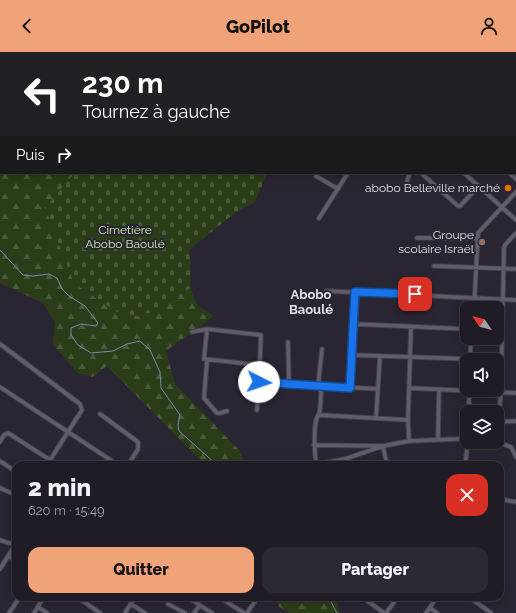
<!DOCTYPE html>
<html lang="fr">
<meta charset="utf-8">
<style>
body{margin:0;font-family:Raleway,sans-serif;background:#2d2932;color:#f1f3f6;height:100vh;display:flex;flex-direction:column;font-size:15px;white-space:nowrap}
*{box-sizing:border-box;margin:0}
p{font-size:13px;color:#a2a1a7}
.icon{flex:none;width:22px;height:22px;fill:none;stroke:currentColor;stroke-width:2;stroke-linecap:round;stroke-linejoin:round}
.map{position:relative;flex:1;overflow:hidden}
.side{position:absolute;left:12px;top:409px;width:492px;height:140px;display:flex;flex-direction:column;background:#201c26;border-radius:12px;box-shadow:0 2px 10px #0003,0 0 0 1px #3d3a43}
.side>*{flex:none}
.top-card{position:absolute;left:0px;top:0px;width:516px;height:122px;box-shadow:0 2px 10px #0003,0 0 0 1px #3d3a43;background:#202124;color:#fff;overflow:hidden}
.needle{width:26px;rotate:305deg}
.tools{position:absolute;left:460px;top:249px;display:grid;gap:8px}
.tools a{display:grid;place-items:center;width:44px;height:44px;border-radius:8px;background:#201c26;box-shadow:0 2px 10px #0003,0 0 0 1px #3d3a43;font-size:20px}
.pin{position:absolute;display:grid;place-items:center;width:34px;height:34px;color:#fff;margin:-17px;border-radius:8px;box-shadow:0 2px 6px #0006}
.me{position:absolute;width:44px;margin:-22px;rotate:94deg;stroke-linejoin:round;filter:drop-shadow(0 0 3px #0008)}
.turn{display:flex;align-items:center;gap:14px;height:84px;padding:0 16px;font-size:18px}
.turn .icon{width:52px;height:52px;stroke-width:2.5}
.turn b{display:block;font-size:28px;line-height:34px}
.then{display:flex;align-items:center;height:38px;padding:0 16px;background:#0003;gap:8px;font-size:15px}
.round{display:grid;place-items:center;flex:none;width:42px;height:42px;border-radius:12px;background:#2d2932}
.head{display:flex;align-items:center;justify-content:space-between;height:68px;padding:0 16px}
h1{font-size:24px;font-weight:800;line-height:30px}
.button{display:flex;gap:8px;margin-top:auto;padding:8px 16px}
.button a{flex:1;height:46px;border-radius:12px;background:#f0a279;color:#111;font-size:16px;font-weight:800;line-height:46px;text-align:center}
.button a+a{background:#2d2932;color:#f1f3f6}
header{display:flex;justify-content:space-between;align-items:center;height:52px;padding:0 16px;background:#f0a279;color:#111;font-size:18px;font-weight:800}
.map>svg:first-child{display:block}
</style>
<header><svg class="icon" aria-label="back" viewBox="0 0 24 24"><path d="M15 5l-7 7 7 7"/></svg>GoPilot<svg class="icon" aria-label="person" viewBox="0 0 24 24"><circle cx="12" cy="8" r="4"/><path d="M4 21q1-7 8-7t8 7"/></svg></header>
<div class="map">
<svg width="516" height="561" viewBox="0 0 516 561">
<defs>
<pattern id="forest-firs" width="22" height="20" patternUnits="userSpaceOnUse"><rect width="22" height="20" fill="#2b3d18"/><path d="M5 1l3.5 6h-7zM16 11l3.5 6h-7z" fill="#49593a"/></pattern>
<pattern id="cemetery-stones" width="16" height="16" patternUnits="userSpaceOnUse"><rect width="16" height="16" fill="#2b3d18"/><path d="M2 7V4a2 2 0 0 1 4 0v3zM10 15v-3a2 2 0 0 1 4 0v3z" fill="#49593a"/></pattern>
</defs>
<rect width="100%" height="100%" fill="#2a2532"/>
<!-- forest -->
<path fill="url(#forest-firs)" d="M0,0h167l-166,1v120h74l-30,34 29,76 52,35 28,-6 36,-24 7,17 17,11 -48,35 9,33 63,65 9,16h-42l-98,-99 -15,11 -14,-4 -25,-28 2,-23 -12,-19 -43,-20z
M275,545h61l4,16h-50l-11,-6z"/>
<!-- cemetery -->
<path fill="url(#cemetery-stones)" d="M167,0h167l1,1h-168z
M75,121h192l-12,29 -20,11 -46,37 2,21 -1,17 -36,24 -28,6 -52,-35 -29,-76z"/>
<g fill="none" stroke-linecap="round" stroke-linejoin="round">
<!-- stream -->
<path stroke="#728daa" stroke-width="1" d="M0,198l23,25 10,1 16,-2 8,4 5,11 7,7 16,10 13,17 -2,3 -15,-2 -10,4v7l7,10 13,8 22,-2 14,-7 13,-3 10,9 10,22 1,16 19,27 -2,10 1,6 38,34
M324,545l6,3 7,13"/>
<defs>
<path id="minor" d="M383,0l1,1
M424,0l1,1
M464,0l1,1
M489,0l1,1
M419,1l1,-1
M482,1l1,-1
M515,25l1,1
M515,52l1,-1
M515,94l1,-1
M317,121l-1,3 22,13
M421,121l37,33h2l19,-20
M464,121l52,47
M509,121l7,6
M407,129l3,-8
M319,166l29,-45
M516,181l-11,12 -1,3 -3,144 -4,45 3,6 11,4 5,10
M417,186h60
M434,214l82,3
M326,239l190,9
M474,256l4,-75 38,-41
M354,272l113,5
M207,277l-3,30 55,6
M192,280l15,-3 54,6 -2,47 119,7
M288,290l1,43
M0,292l80,60 2,6 -2,3 -33,52
M352,303l118,4
M207,308l-3,38 13,15h3l7,-2
M470,308l1,-22
M318,334l4,-37
M0,335l118,78
M321,335c0,7 0,14 -1,22 0,5 -3,7 -4,12 -2,7 -2,38 1,43l28,-5 38,-13 4,19
M350,336l5,-96
M409,336l107,5
M257,358l2,-28
M469,360v-22
M100,362l38,28v7l-10,16
M319,363l89,5
M376,366l4,-62
M498,370l18,-1
M438,387l1,-49
M409,389l-1,-21 3,-93
M0,390l4,-7 4,-2 50,32
M314,393l69,1 26,-5 48,-2 10,-1
M0,409l16,11
M465,413l3,-23
M0,436l16,7
M500,447l16,3
M0,488l15,5
M9,503l7,8
M0,517l15,-24h1
M77,545l23,16
M187,545l25,16
M219,545l25,16
M362,545l22,16
M469,545l22,16
M131,552l14,9
M168,552l17,9
M38,555l9,6
M430,556l7,5
M9,561l11,-16
M34,561l10,-16
M125,561l10,-16
M194,561l6,-8
M247,561l11,-16
M386,561l12,-16
M426,561l11,-16"/>
</defs>
<!-- minor casing -->
<use href="#minor" stroke="#45404b" stroke-width="5.5"/>
<!-- minor -->
<use href="#minor" stroke="#615c6b" stroke-width="3.5"/>
</g>
<g fill="none" stroke-linecap="round" stroke-linejoin="round">
<defs>
<path id="route" d="M259,330l91,6 5,-96 60,2"/>
</defs>
<!-- route casing -->
<use href="#route" stroke="#114b97" stroke-width="10"/>
<!-- route -->
<use href="#route" stroke="#1a73e8" stroke-width="7"/>
</g>
<!-- markers -->
<circle fill="#e8710a" stroke="#2a2532" stroke-width="1.5" cx="508" cy="136" r="4"/>
<circle fill="#8d6e63" stroke="#2a2532" stroke-width="1.5" cx="482" cy="190" r="4"/>
<g text-anchor="middle" stroke-width="4" stroke-linejoin="round" paint-order="stroke">
<!-- poi labels -->
<g font-size="12" fill="#e2dfe8" stroke="#2a2532" text-anchor="end">
<text x="500" y="140">abobo Belleville marché</text>
<text x="474" y="187">Groupe<tspan x="474" dy="14">scolaire Israël</tspan></text>
</g>
<!-- park labels -->
<g font-size="12" fill="#c9f0a7" stroke="#2a2532">
<text x="125" y="182">Cimetière<tspan x="125" dy="14">Abobo Baoulé</tspan></text>
</g>
<!-- neighbourhood labels -->
<g font-size="13" font-weight="bold" fill="#e2dfe8" stroke="#2a2532">
<text x="311" y="247">Abobo<tspan x="311" dy="15">Baoulé</tspan></text>
</g>
</g>
</svg>
<div class="tools">
<a><svg class="needle" viewBox="-14 -14 28 28"><path d="M0-13l5 13h-10z" fill="#e53935"/><path d="M0 13l5-13h-10z" fill="#a2a1a7"/></svg></a>
<a><svg class="icon" aria-label="sound" viewBox="0 0 24 24"><path d="M4 9h4l5-4v14l-5-4H4zM17 9q2 3 0 6"/></svg></a>
<a><svg class="icon" aria-label="layers" viewBox="0 0 24 24"><path d="M12 4l9 5-9 5-9-5zM3 14l9 5 9-5"/></svg></a>
</div>
<div class="pin" style="left:415px;top:242px;background:#d93025"><svg class="icon" aria-label="arrive" viewBox="0 0 24 24"><path d="M6 21V4h12l-3 4 3 4H6"/></svg></div>
<svg class="me" style="left:259px;top:330px" viewBox="-20 -20 40 40"><circle r="19" fill="#fff"/><path d="M0-13L10 11 0 6-10 11z" fill="#1a73e8"/></svg>
<div class="top-card">
<div class="turn"><svg class="icon" aria-label="left" viewBox="0 0 24 24"><path d="M17 20v-9H6M10 6l-5 5 5 5"/></svg><div><b>230 m</b>Tournez à gauche</div></div>
<div class="then">Puis<svg class="icon" aria-label="right" viewBox="0 0 24 24"><path d="M7 20v-9h11M14 6l5 5-5 5"/></svg></div>
</div>
<section class="side">
<div class="head"><div><h1>2 min</h1><p>620 m · 15:49</p></div><a class="round" style="background:#d93025;color:#fff"><svg class="icon" aria-label="close" viewBox="0 0 24 24"><path d="M6 6l12 12M18 6L6 18"/></svg></a></div>
<div class="button"><a>Quitter</a><a>Partager</a></div>
</section>
</div>
